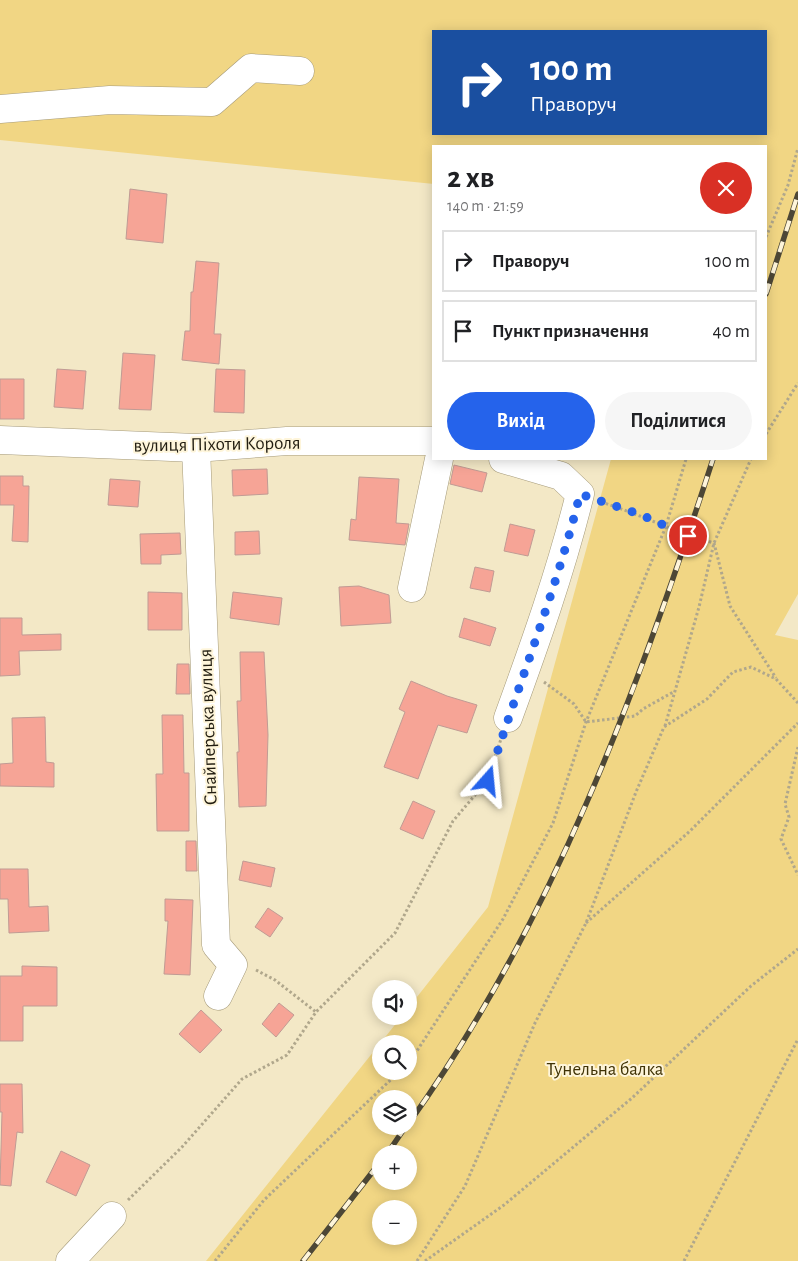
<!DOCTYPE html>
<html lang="uk">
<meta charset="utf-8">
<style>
body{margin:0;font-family:"Alegreya Sans",sans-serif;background:#f6f6f6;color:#202124;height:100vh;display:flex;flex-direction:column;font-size:19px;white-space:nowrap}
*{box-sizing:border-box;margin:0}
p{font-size:16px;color:#757577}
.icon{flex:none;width:28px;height:28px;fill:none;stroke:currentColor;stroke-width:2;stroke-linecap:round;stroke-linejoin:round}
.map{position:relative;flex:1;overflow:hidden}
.details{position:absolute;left:432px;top:145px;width:335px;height:315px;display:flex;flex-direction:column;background:#fff;border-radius:0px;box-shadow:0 2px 12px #0003}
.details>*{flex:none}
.guide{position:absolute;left:432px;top:30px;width:335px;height:105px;border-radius:0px;box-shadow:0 2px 12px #0003;background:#1a4fa0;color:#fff;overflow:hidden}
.fabs{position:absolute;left:372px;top:980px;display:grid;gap:10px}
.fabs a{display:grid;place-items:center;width:45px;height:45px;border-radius:50%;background:#fff;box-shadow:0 2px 12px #0003;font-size:25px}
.pin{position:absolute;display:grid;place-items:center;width:42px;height:42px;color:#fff;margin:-21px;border:2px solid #fff;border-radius:50%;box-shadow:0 1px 5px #0007}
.me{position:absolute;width:55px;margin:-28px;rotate:18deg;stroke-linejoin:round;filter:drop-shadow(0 0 4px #0008)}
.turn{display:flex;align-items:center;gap:18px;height:105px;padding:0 15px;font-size:22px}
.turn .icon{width:65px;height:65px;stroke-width:2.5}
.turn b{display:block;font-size:35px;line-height:42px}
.round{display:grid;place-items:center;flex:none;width:52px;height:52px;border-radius:26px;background:#f6f6f6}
.summary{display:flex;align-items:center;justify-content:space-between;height:85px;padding:0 15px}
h1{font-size:30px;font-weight:700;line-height:38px}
.primary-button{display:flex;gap:10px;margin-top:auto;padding:10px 15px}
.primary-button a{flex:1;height:58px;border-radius:30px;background:#2563eb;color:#fff;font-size:20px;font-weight:700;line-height:58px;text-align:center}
.primary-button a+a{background:#f6f6f6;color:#202124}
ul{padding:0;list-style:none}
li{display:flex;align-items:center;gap:15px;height:62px;margin:0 10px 8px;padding:0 5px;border:2px solid #e0e0e0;border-radius:0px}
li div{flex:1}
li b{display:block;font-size:19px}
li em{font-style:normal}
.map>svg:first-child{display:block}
</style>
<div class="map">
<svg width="798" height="1261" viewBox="0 0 798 1261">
<rect width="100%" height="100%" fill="#f3e8c6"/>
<!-- green -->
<path fill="#f1d684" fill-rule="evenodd" d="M0,0h798v594l-23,41 23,5v621h-592l196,-245h7v-9l79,-100 123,-448h155v-313h-332v38l-434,-44zM434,31h332v103h-332zM381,1044h28v27h-28zM381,1099h28v27h-28zM381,1154h28v27h-28zM381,1209h28v27h-28z"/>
<!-- building -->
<path fill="#f6a496" stroke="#c09b94" d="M130,189l37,5 -4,49 -37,-4z
M196,261l23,2 -5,71h7l-2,30 -37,-4 3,-29h5l1,-39h2z
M123,353l32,2 -4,55 -32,-1z
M57,369l29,2 -3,38 -29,-2z
M216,369l29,1 -1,43 -30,-1z
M0,379h24v40h-24z
M454,465l33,8 -5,19 -32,-8z
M267,469l1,25 -35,2 -1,-26z
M0,476h23v10h6l-1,56 -16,-1 2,-36h-14z
M359,477l40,2 -3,44 13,1 -4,21 -56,-5 2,-21 5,1z
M110,479l30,2 -2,26 -30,-2z
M510,524l25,6 -7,26 -24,-5z
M259,531l1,23 -25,1v-23z
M180,533l1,21 -20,1v9h-20l-1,-30z
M475,567l19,4 -4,21 -20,-4z
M359,586l30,9 2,28 -50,3 -2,-39z
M148,592l34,1v37h-34z
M233,592l49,6 -3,27 -49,-7z
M0,618h22v17l39,-1v16l-42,1 1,24 -20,1z
M464,618l32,10 -6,18 -31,-9z
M240,652h24l4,83 -2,71 -27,1 -2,-55h2l-2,-51h4z
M177,664h12l1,30h-14z
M411,681l36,15 30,9 -10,28 -29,-8 -20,54 -34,-12 21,-55 -6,-3z
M162,715h21l1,58h5v58h-32l-1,-57h7z
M45,717l1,45 8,1v24l-54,-1v-22l13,-1 -1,-45z
M413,801l22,10 -12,28 -23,-10z
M186,841h10l1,30h-11z
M243,861l32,7 -4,19 -32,-7z
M0,869h28l1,38 19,-1 1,25 -40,2 -1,-34h-8z
M165,899l28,1 -3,75 -26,-1 4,-53h-3z
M268,908l15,10 -13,19 -15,-10z
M22,966l35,1v39h-34v35h-23v-65h22z
M279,1003l15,12 -18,22 -14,-13z
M201,1010l21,20 -22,23 -21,-19z
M0,1084h22l1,49 -6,-1 -6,54 -11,-1 2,-73h-2z
M61,1151l29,14 -14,31 -30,-14z"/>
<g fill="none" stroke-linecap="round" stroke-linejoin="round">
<defs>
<path id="minor" d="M0,109l110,-9 102,2 39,-34 49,3
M0,440l196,8 91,-7h147
M196,448l20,497 17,20 -15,31
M503,459l58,17 19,18c-19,77 -45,150 -72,224
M412,588l27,-129
M70,1261l42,-45"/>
</defs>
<!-- minor casing -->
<use href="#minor" stroke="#a59a7a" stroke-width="29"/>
<!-- path -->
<path stroke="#b0a78c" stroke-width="3" stroke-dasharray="2.5 2.5" stroke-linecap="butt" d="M766,237l22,-52 10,-37
M766,434l32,-51
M601,502c38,12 74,30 113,41l16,63 46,72
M544,682l30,22 12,18 49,-6 8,-7 32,-18
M665,726l34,-119 15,-64 37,-84
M798,747l-13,57 4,13 -8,22 17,36
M586,923l104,-92 108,-108
M256,970l19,10 41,32
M409,1063l94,-144 50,-96 33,-101 80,-196 20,-67
M128,1200l54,-53 60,-68 45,-24 29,-43 79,-79 58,-112 34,-40 14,-42
M215,1261l49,-61 136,-129
M417,1261l48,-75 70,-163 51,-100 50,-131 28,-65 43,-28 26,-27 18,-5 25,12 22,24
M425,1261l79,-56 128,-107 119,-112 47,-37
M684,1261l114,-222"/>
<!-- minor -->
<use href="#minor" stroke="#fff" stroke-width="28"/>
<defs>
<path id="rail" d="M766,294l32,-100
M409,1123c143,-200 229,-432 304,-664
M387,1154l19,-28
M303,1261l78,-100"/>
</defs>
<!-- rail casing -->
<use href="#rail" stroke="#4d4736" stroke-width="5.5"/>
<!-- rail -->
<use href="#rail" stroke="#fef5da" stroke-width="4" stroke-dasharray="11" stroke-linecap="butt"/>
</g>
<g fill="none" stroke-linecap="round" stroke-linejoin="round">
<!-- route -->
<path stroke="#2563eb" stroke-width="9" stroke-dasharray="0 16.2" d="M488,781c30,-96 68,-189 92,-287l59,20 49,22"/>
</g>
<g text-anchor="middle" stroke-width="4" stroke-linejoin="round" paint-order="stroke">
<!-- street labels -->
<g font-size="19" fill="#221d11" stroke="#fef5da">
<text transform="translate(217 443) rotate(-1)" y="7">вулиця Піхоти Короля</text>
<text transform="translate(207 727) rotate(-92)" y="7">Снайперська вулиця</text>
</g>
<!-- park labels -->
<g font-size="19" fill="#3f3205" stroke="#fef5da">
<text x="605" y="1075">Тунельна балка</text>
</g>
</g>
</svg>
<div class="fabs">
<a><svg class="icon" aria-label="sound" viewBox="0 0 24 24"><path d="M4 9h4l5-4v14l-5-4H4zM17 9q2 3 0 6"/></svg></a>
<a><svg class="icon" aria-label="search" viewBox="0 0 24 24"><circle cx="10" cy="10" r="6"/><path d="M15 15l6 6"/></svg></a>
<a><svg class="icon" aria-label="layers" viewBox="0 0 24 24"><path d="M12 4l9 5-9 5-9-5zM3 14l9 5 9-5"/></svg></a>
<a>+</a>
<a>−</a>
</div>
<div class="pin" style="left:688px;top:536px;background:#d93025"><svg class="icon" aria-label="arrive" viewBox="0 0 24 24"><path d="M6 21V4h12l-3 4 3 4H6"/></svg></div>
<svg class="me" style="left:488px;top:781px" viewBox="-20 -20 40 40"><path d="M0-17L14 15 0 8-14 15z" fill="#2563eb" stroke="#fff" stroke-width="4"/></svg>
<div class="guide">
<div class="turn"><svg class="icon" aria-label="right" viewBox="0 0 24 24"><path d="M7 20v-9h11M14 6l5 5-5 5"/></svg><div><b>100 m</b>Праворуч</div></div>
</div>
<section class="details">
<div class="summary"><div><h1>2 хв</h1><p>140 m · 21:59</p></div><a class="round" style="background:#d93025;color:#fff"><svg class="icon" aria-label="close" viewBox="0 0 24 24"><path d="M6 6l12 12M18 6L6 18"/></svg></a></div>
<ul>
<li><svg class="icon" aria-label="right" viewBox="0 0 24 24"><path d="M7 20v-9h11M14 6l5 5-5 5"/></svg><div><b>Праворуч</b></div><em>100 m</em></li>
<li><svg class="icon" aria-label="arrive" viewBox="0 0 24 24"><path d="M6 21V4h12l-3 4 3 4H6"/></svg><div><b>Пункт призначення</b></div><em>40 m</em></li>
</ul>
<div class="primary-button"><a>Вихід</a><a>Поділитися</a></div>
</section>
</div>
